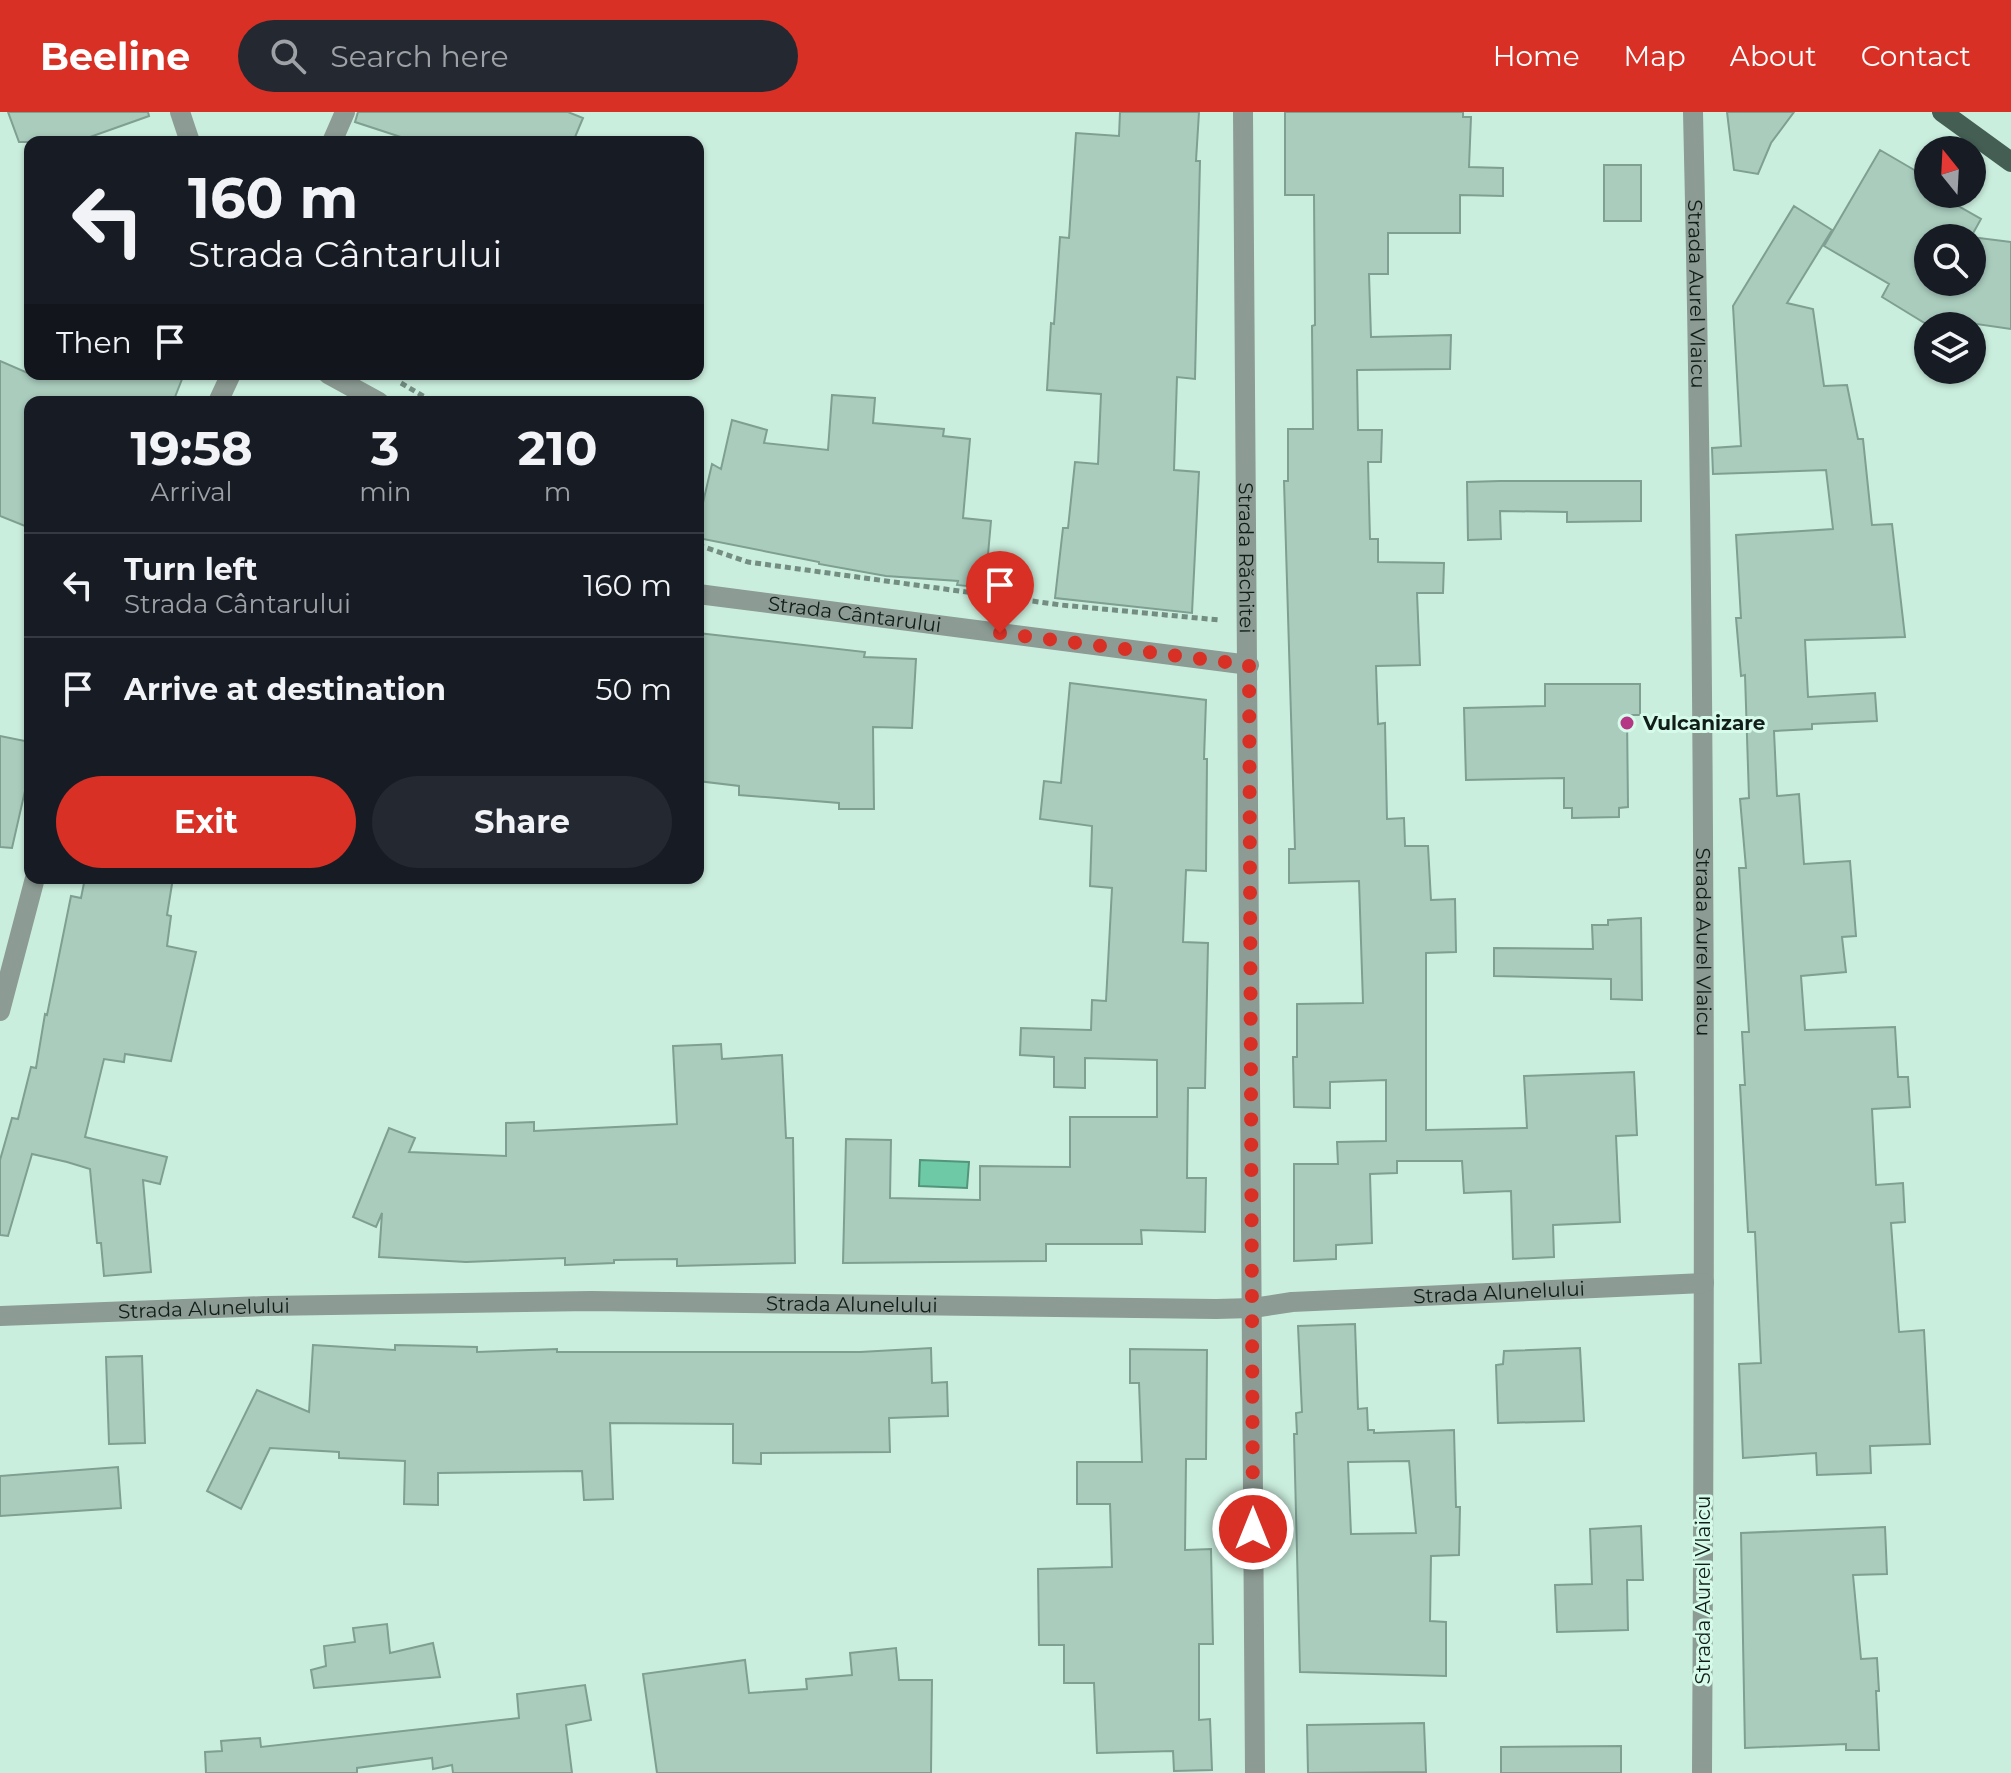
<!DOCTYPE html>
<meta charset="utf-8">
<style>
body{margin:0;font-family:Montserrat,sans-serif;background:#242831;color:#f1f3f6;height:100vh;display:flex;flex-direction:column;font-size:30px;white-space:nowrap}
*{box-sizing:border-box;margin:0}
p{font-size:26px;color:#9ea1a6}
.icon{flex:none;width:44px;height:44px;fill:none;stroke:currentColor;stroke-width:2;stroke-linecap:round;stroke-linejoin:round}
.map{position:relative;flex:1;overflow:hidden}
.drawer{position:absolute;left:24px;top:284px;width:680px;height:488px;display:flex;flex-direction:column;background:#171b24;border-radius:16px;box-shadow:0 2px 6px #0004}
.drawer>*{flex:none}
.guide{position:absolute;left:24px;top:24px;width:680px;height:244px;border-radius:16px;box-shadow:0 2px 6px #0004;background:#171b24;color:#f1f3f6;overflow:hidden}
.needle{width:52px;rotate:342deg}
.controls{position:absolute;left:1914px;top:24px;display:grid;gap:16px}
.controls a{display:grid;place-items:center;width:72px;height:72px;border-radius:50%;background:#171b24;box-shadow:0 2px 6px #0004;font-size:40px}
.pin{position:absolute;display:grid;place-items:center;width:68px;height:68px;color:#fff;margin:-82px -34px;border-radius:50% 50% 50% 0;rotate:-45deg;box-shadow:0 0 8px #0007}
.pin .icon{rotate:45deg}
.me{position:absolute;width:88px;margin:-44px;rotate:0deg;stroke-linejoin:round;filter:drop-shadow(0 0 6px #0008)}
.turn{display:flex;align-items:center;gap:28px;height:168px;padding:0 32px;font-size:36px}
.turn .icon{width:104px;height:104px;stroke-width:2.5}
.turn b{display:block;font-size:56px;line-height:68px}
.then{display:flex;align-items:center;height:76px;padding:0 32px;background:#0003;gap:16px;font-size:30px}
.eta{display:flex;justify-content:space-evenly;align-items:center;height:136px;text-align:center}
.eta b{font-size:48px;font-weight:700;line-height:56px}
.cta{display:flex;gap:16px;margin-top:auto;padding:16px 32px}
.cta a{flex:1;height:92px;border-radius:48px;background:#d93025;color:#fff;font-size:32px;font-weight:700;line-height:92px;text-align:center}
.cta a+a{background:#242831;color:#f1f3f6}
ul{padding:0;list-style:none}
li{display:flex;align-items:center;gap:24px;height:104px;padding:0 32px;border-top:2px solid #363941}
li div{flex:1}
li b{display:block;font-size:30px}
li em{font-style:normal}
header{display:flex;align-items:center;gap:48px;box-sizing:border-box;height:112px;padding:0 40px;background:#d93025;color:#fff}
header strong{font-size:38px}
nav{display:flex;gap:44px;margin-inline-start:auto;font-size:28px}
.search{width:560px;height:72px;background:#242831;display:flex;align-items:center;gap:20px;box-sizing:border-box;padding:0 28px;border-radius:44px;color:#9ea1a6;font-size:30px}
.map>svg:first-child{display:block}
</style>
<header>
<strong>Beeline</strong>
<div class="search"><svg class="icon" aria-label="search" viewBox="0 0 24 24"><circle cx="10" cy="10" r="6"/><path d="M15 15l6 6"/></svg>Search here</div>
<nav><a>Home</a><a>Map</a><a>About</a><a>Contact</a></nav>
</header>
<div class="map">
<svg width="2011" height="1661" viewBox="0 0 2011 1661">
<rect width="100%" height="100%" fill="#caeede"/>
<!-- water -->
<path fill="#6ec9a7" stroke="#52957c" stroke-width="2" d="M920,1048l49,2 -2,26 -48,-2z"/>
<!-- building -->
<path fill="#a9ccbd" stroke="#7e9f91" stroke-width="2" fill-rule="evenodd" d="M8,0h140l1,4 -73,26h-57z
M358,0h210l15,6 -10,24h-157l-61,-20z
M1120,0h79l-3,49h4l-5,218 -18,-2 -3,93 25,2 -7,141 -137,-15 8,-70h5l7,-66 23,2 3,-70 -54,-4 4,-67 3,1 6,-87 9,1 7,-105 43,3z
M1285,0h178v5h8l-2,50 34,1v28l-43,-1v38h-72v41h-19l2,63 80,-2 -1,34 -93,1 1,60h24l-1,32h-13l2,77h8v23l66,1 -1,30h-26l3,72 -44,1 2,58 7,-1 2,96 17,-1 1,28h23l3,54 24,-1 1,53 -30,1v177l101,-2 -3,-52 110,-4 3,63 -21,1 4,86 -67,3 1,32 -41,2 -2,-68 -47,2 -2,-32h-65v12l-27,1 2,69 -36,2v14l-42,2v-97h44l-1,-22 49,-1v-61l-56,2v26l-36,-1 -1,-50h4v-53l66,-1 -4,-122 -70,2v-34h6l-11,-368h4v-52h25l-1,-103 3,-1 -1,-130h-29z
M1727,0h67l-23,31 -13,31 -24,-4z
M1880,38l48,28v16h9l44,25 -10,18 40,5v87l-34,-5 -5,15v-13h-44v4l-3,-1 1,-5 -44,-27 7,-13 -65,-38zM1928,126h44v44h-44z
M1604,53h37v56h-37z
M1794,94l38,24 -45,73 26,6 11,77 23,-1 11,54h5l9,86 20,-1 13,113 -100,3 3,57 67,-4 2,28 -65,3v5l-38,2 3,65 22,-2 5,70 46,-3 6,75 -14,1 4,35 -45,4 4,54 90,-3 3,50h10l2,30 -38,2 4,76 27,-2 2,39 -14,1 8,109 25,-2 6,114 -60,2 1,27 -54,2 -1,-22 -73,5 -4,-94 22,-1 -6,-131h-7l-8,-147h5l-3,-53h7l-10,-164h7l-6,-69 9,-1 -4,-123 -4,1 -5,-58h5l-5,-83 97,-6 -7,-59 -113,4 -1,-26 29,-2 -8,-140z
M0,249l30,13h154l-11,28h-143v126l-30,-12z
M832,283l43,3 -2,25 71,6 -1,7 27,3 -7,79 28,3 -6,67 -28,-3 1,-4 -72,-5 -67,-12v-2l-121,-24v-14l14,-60 9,5 11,-49 35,10 -3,13 64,7z
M1500,369h141v40l-74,1v-10l-67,-1 1,28 -33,1 -1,-58z
M698,521l167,19 -1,5 52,2 -4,69 -39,-1 1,82h-35v-6l-100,-8v-9l-41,-5z
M1070,571l136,17 -2,59h3l-1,112 -20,-1 -3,72 25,1 -3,145h-17l-1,90h19l-1,54 -64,-2 1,14h-96v17l-203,2 3,-124 45,1 -1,58 90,2v-34l90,1v-50h87v-57l-72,-2v30l-31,-1v-30l-34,-2 1,-27 70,2 1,-30 14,1 6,-113 -22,-2 2,-60 -52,-7 4,-38 17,2z
M1545,572h95v31h-13l1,92 -9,1v9l-47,1v-10h-8v-30l-98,2 -2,-72 81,-2z
M0,624l30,6v27l-18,79 -12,-1z
M85,766h88l-6,37 4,1 -4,30 29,6 -25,109 -46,-7 -1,8 -20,-3 -19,78 82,20 -7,27 -17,-4 8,92 -47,4 -3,-33h-4l-7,-74 -23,-7 -35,-8 -24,82 -8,-1v-75l12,-42 6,1 13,-52 5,1 9,-54 2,1 24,-119 10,2z
M1641,806l1,82 -31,-1v-20l-117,-3v-28l99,1 -1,-24h16v-5z
M721,932l1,15 60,-4 4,83h7l2,125 -118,3v-7l-63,1v3l-49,2v-7l-99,4 -87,-5 3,-44 -6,14 -23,-10 36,-89 26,10 -6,14 97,4v-33l28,-1v9l143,-7 -4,-78z
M1355,1212l3,85 9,-1 1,22h6v3l80,-3 2,77h4l-1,48 -28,1 -1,65 16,1v54l-146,-4 -6,-238h3l-1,-21 6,-1 -4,-86zM1409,1349l7,72 -65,1 -3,-72z
M313,1233l82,5v-5l82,2v5l80,-3v3h303l71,-4 1,35 15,-1 1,34 -59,2 1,34 -129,1v11l-28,-1v-39l-123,-1 3,76 -29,1 -2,-29 -144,2v32l-34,-1 1,-43 -66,-3v-6l-69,-4 -29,61 -34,-18 50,-101 52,22z
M1580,1236l4,73 -86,2 -2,-58 7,-1 1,-13z
M1130,1237l77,1 -1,109h-20l-1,91 26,-1 2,95h-14v76l11,-1 2,51 -38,1 -1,-20 -76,2 -3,-70h-30v-38h-25l-1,-76 74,-2 -2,-63h-33v-42h65l-3,-79h-9z
M142,1244l3,87 -36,1 -3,-87z
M118,1355l3,41 -121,8v-40z
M1641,1414l2,54h-16l1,50 -71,2 -2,-47 37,-1 -2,-55z
M1885,1415l2,47 -34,1 8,84 16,-1 2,33h-3l3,59h-33v-6l-101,4 -4,-215z
M387,1512l3,29 43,-10 7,34 -126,11 -3,-18 15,-4 -2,-20 31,-4 -2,-14z
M896,1536l3,32h33l-1,93h-274l-14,-99 102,-14 4,33 58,-4 -1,-10 46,-4 -2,-22z
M585,1573l6,35 -25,5 6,48h-119l-1,-8 -19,4 -1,-11 -75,10v5h-151l-1,-21 17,-1 -1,-10 39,-3 1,9 258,-29 -2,-24z
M1424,1611l2,49 -118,1 -1,-48z
M1621,1634v27h-120v-26z"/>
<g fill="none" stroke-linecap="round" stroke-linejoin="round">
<!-- path -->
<path stroke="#748d82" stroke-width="5" stroke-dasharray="6 4" stroke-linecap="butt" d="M401,271l32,19
M698,433l50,17 313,43 158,15"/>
<!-- minor -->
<g stroke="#8c9b94" stroke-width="20">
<path d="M180,0l10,30"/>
<path id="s1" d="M1243,0l12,1661"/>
<path id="s2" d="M1693,0c13,554 12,1107 9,1661"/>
<path d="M332,30l13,-30"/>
<path d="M328,262l51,28"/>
<path d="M218,290l13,-28"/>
<path id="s3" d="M698,482l551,71"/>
<path d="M0,899l35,-133"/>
<path id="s4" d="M0,1204l266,-10 325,-5 625,8 37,-1 39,-6 412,-19"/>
</g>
<!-- primary -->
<path stroke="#445e53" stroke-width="20" d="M1942,0l69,50"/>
</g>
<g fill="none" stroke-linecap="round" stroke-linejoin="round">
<!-- route -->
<path stroke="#d93025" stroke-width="14" stroke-dasharray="0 25.2" d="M1000,521l249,32 4,864"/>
</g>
<!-- markers -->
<circle fill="#b53684" stroke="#d7fbeb" stroke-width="3" cx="1627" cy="611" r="8"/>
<g text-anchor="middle" stroke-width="6" stroke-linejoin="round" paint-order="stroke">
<!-- street labels -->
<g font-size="20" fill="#101d18" stroke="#d7fbeb">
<text dy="7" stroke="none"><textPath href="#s2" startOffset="182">Strada Aurel Vlaicu</textPath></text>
<text dy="7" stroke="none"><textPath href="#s1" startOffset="446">Strada Răchitei</textPath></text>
<text dy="7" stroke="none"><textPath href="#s3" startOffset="158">Strada Cântarului</textPath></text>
<text dy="7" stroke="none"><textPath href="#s2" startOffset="830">Strada Aurel Vlaicu</textPath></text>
<text dy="7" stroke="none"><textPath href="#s4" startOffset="1500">Strada Alunelului</textPath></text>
<text dy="7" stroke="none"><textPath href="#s4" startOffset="852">Strada Alunelului</textPath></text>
<text dy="7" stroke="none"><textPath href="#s4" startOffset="204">Strada Alunelului</textPath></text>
<text transform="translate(1703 1478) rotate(-90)" y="7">Strada Aurel Vlaicu</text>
</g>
<!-- poi labels -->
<g font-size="20" font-weight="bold" fill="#101d18" stroke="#d7fbeb" text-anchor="start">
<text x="1643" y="618">Vulcanizare</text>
</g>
</g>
</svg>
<div class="controls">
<a><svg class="needle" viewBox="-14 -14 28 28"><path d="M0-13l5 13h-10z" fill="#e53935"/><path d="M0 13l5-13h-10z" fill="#9ea1a6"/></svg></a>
<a><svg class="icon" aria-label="search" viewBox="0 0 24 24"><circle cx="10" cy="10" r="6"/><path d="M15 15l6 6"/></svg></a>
<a><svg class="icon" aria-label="layers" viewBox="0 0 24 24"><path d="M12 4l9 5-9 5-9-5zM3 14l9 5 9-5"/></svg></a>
</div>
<div class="pin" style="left:1000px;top:521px;background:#d93025"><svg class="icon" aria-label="arrive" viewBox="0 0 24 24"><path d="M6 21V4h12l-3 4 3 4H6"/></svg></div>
<svg class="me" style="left:1253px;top:1417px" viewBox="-20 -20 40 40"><circle r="17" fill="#d93025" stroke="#fff" stroke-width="3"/><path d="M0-11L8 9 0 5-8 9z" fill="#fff"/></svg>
<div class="guide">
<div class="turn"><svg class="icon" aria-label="left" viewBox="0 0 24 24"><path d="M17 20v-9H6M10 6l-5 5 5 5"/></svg><div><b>160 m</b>Strada Cântarului</div></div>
<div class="then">Then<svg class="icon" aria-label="arrive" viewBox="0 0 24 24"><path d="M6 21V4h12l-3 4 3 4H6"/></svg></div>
</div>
<section class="drawer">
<div class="eta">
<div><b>19:58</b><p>Arrival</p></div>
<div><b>3</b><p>min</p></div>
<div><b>210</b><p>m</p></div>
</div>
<ul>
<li><svg class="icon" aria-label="left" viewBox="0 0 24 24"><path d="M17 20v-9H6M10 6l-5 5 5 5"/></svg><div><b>Turn left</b><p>Strada Cântarului</p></div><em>160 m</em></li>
<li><svg class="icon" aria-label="arrive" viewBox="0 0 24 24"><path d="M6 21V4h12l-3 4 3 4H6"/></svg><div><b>Arrive at destination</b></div><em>50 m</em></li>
</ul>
<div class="cta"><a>Exit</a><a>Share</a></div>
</section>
</div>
